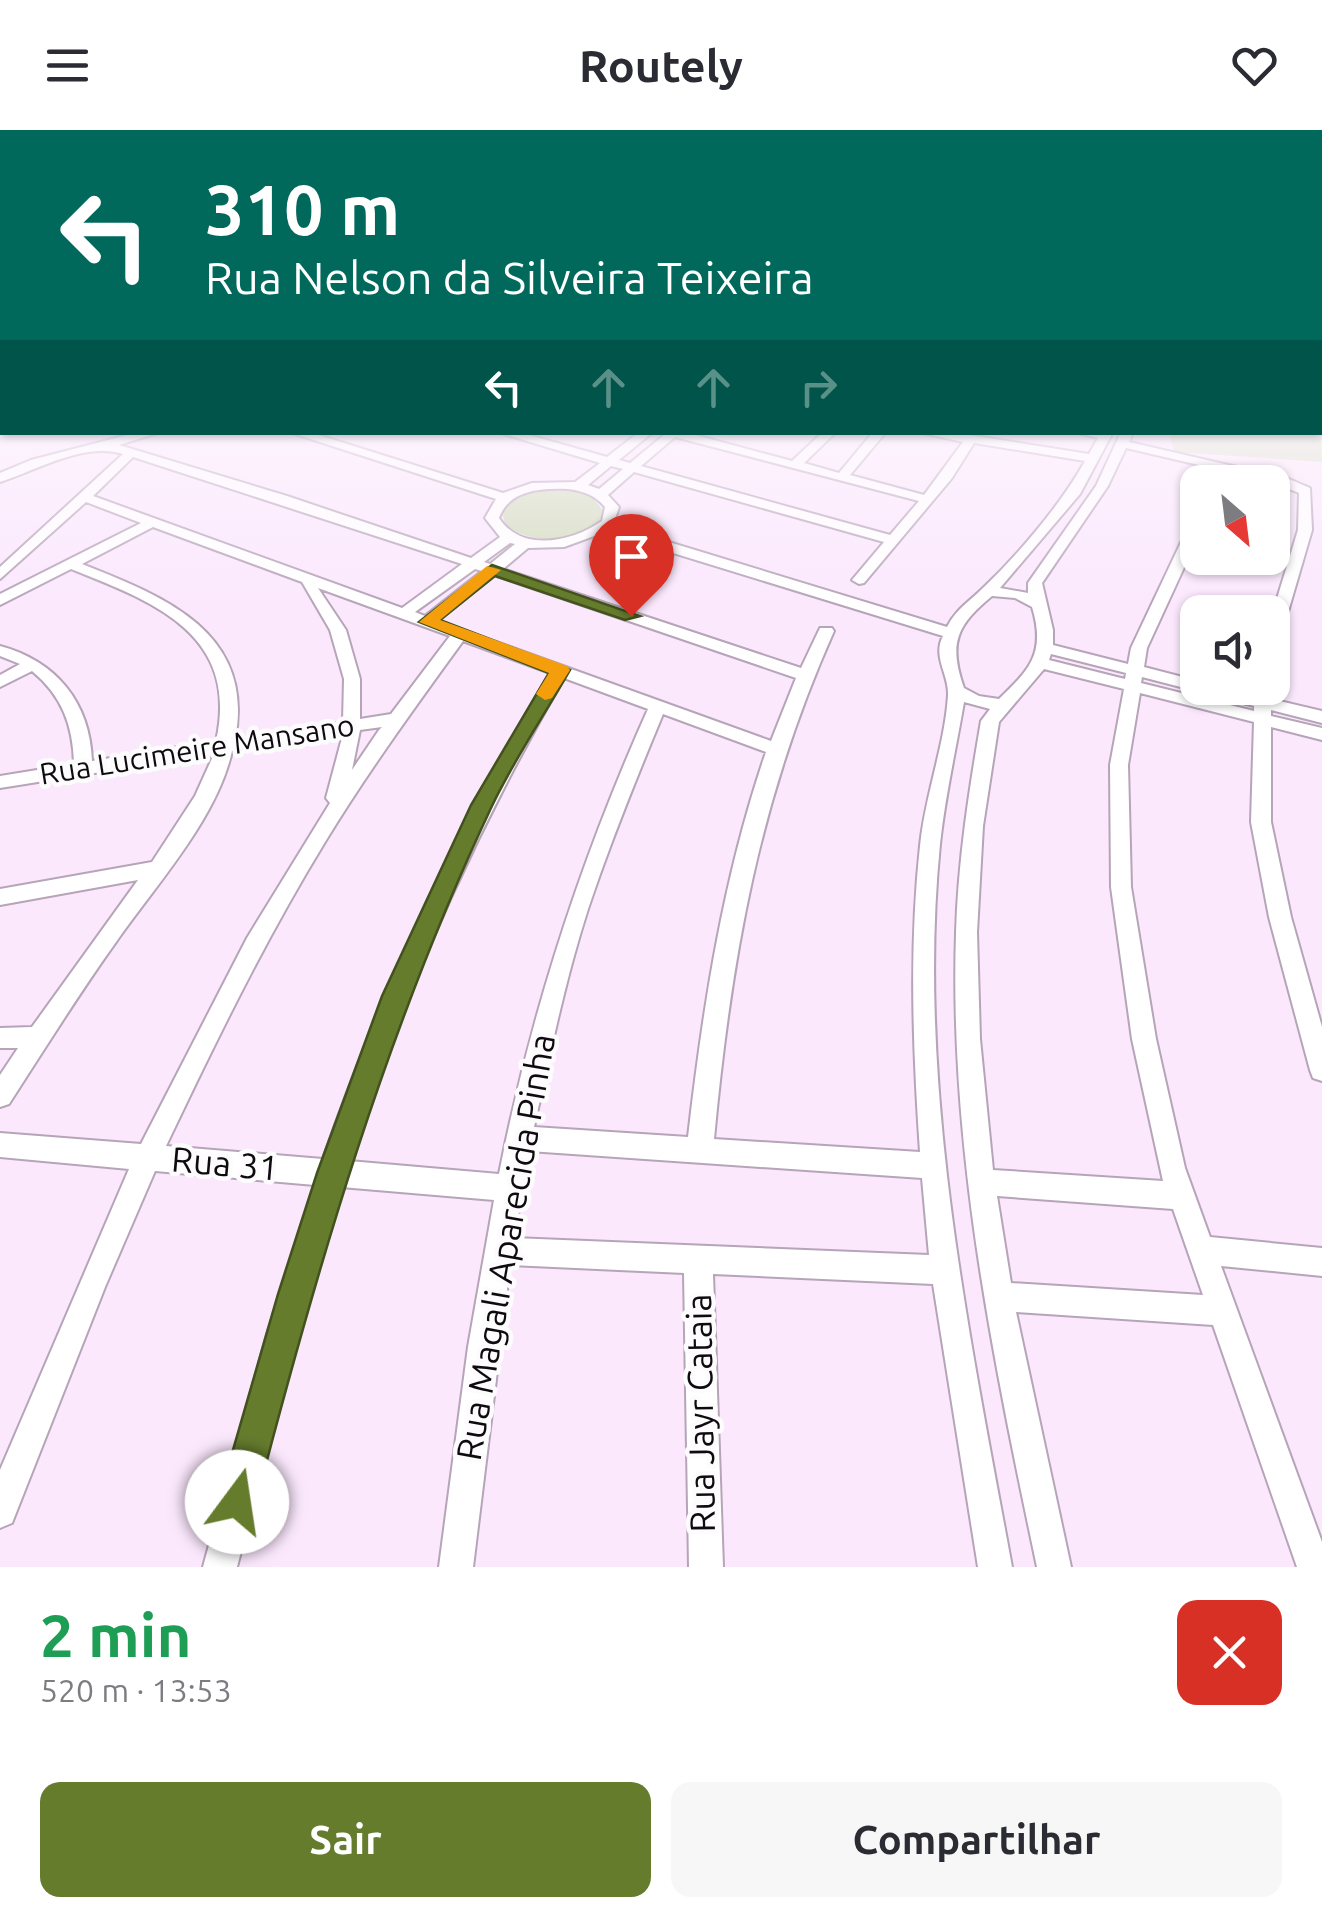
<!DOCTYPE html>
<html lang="pt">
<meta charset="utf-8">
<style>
body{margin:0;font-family:Ubuntu,sans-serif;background:#f7f7f7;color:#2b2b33;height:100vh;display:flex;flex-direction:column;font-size:38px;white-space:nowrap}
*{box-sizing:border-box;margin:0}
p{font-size:32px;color:#7c7c81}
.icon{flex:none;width:55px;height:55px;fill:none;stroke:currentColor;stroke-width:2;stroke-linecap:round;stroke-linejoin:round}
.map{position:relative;height:1437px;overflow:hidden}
.panel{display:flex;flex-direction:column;background:#fff;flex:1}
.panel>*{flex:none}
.top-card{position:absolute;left:0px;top:0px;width:1322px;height:305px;box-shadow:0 2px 8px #0004;background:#00695c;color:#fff;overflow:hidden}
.needle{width:65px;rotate:152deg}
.buttons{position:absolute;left:1180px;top:335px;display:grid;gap:20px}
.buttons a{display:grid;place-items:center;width:110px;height:110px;border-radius:20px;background:#fff;box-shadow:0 2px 8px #0004;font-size:50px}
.pin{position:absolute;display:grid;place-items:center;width:85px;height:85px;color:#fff;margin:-102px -42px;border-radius:50% 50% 50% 0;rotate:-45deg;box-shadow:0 0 10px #0007}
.pin .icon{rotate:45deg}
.me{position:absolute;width:110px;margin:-55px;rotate:14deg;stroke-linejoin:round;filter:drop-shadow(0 0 8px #0008)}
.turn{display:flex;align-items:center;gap:35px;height:210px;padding:0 40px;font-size:45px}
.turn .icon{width:130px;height:130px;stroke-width:2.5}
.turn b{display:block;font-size:70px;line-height:85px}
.lanes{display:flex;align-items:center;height:95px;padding:0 40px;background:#0003;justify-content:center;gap:50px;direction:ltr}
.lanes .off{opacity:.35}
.round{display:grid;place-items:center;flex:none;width:105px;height:105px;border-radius:20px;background:#f7f7f7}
.summary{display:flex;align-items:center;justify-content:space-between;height:170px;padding:0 40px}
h1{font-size:60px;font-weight:600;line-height:75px;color:#1e9e55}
.cta{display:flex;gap:20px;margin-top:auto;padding:20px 40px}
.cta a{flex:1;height:115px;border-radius:20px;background:#657c2d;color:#fff;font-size:40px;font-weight:600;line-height:115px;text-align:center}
.cta a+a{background:#f7f7f7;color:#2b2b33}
header{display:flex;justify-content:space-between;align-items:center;height:130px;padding:0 40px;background:#fff;font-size:45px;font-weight:600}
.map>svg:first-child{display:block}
</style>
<header><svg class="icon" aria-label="menu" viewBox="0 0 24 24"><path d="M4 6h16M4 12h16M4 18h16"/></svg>Routely<svg class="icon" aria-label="heart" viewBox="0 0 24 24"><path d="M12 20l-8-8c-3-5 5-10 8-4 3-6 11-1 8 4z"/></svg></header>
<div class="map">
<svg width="1322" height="1437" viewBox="0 0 1322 1437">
<rect width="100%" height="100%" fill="#fbe8fd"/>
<!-- green -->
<path fill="#d1dcbb" d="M1320,273l2,59 -148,-10 -5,-19 151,-1z
M550,359c20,1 42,1 52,21l-1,9c-22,25 -71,27 -96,5l-3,-12c11,-17 30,-21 48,-23z"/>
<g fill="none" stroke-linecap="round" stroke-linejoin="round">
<defs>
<path id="street" d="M139,302h22l-42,13 168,51 184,62 29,-21 -15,-19 11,-19 -207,-67h20l194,61 29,-10 43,-1 25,-19 -103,-31h21l89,25 32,-25h14l-34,28 11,3 34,-28 -2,-3h22l108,29 31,-29h13l-32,31 35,10 34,-41h13l-36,43 74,20 39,-53 -45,-10h32l139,22 9,-16 -24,-6h39l-33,62 -80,94 28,5v-10l68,-97 25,-54h12l-4,10 160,37 21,9 2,42 -34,116 -6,2v-33l26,-85 1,-37 -27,-11 -146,-34 -18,38 -66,97 11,47v15l75,19 3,-16 60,-127 7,-4v20l-51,111 -3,19 54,14v7h24l32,7 1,-7h16v11l51,12v12l-51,-13v6l51,12v12l-51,-13v95l20,95 31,110v54l-9,-3 -3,-8 -41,-153 -18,-95 3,-100 -114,-29 -12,72 3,122 25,152 29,129 25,69 112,11v28l-101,-10 101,276v25h-25l-84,-242 -197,-13 55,255h-34c-44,-208 -88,-420 -81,-634 2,-72 13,-142 25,-212l9,-12 -26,-7c-8,47 -19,95 -24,142 -24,239 29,489 72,723h-34l-45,-283 -220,-10 10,293h-34l-5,-294 -174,-8 -37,302h-34l29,-220 26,-147 -153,-13 -44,147 -60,233h-34l64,-233 48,-149 -160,-14 -50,116 -93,236 -12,5v-58l129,-301 -129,-12v-24l141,11 106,-206 83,-135 -4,-5 16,-60v-5l-110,18c-15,68 -77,135 -116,191 -38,53 -72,108 -107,162l-9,3v-32l18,-27h-18v-20l32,-1 106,-147 -138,25v-16l152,-27 43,-66 19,-42 -214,34v-12l74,-12c-1,-39 -12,-68 -42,-93l-32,16v-12l20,-11 -20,-8v-10c56,15 90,56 92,115l124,-20c24,-107 -62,-139 -145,-172l-71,36v-11l141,-71 -55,-21 -86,77v-12l123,-113c-40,-12 -85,16 -123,28v-9l31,-13zM675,307l244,64 -29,34 -249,-69zM974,313l111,18c-23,42 -67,94 -102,127 -14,14 -27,21 -36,39l-334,-102 6,-18 -11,-12 26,-23 250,70 -32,38 7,4 5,-1 88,-105zM133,327l329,107 -60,44 -309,-112zM611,336l12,3 -24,20 -11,-4zM568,359c15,2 27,6 37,18l-3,14c-30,21 -80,32 -103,-3 10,-28 42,-30 69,-29zM153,397l149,55 28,48 14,49 -1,43 -108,17c21,-107 -72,-143 -153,-175zM605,402l338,104c-11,21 6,38 5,59 -3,50 -23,100 -28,151 -11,102 -7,204 0,306l-206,-13c17,-182 45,-340 120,-508l-2,-3h-12l-19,40 -298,-99 25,-21 36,-1zM510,413l5,1 -25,20 -6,-2zM475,439l7,2 -57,45 -10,-4zM494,445l302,103 -25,63 -333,-120zM318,458l132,48 -59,78 -31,5v-40l-14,-49zM992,466l23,2 17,9c14,46 -2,62 -33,92l-20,-3 -15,-8c-16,-45 -7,-63 28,-92zM463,511l87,32c-94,158 -167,313 -227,486l-157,-13c49,-103 99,-206 159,-304 42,-69 90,-135 138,-201zM1051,524l75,19 -1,6 -76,-19zM1044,539l80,20 -14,76 1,122 21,152 31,142 -170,-11 -13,-131 -3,-107 6,-106 16,-104zM1142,547l112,29v5l-113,-28zM564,548l84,31c-67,150 -117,303 -149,465l-150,-13c55,-171 125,-327 215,-483zM663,584l103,38c-43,125 -63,255 -78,385l-154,-10c16,-73 31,-147 54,-218 22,-66 48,-130 75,-195zM382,597l-3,3 -27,40 8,-40zM529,1021l393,27 7,77 -415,-17zM997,1066l176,13 30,86 -192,-12z"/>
</defs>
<!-- street casing -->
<use href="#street" stroke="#b6a4b8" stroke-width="4"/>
<!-- street -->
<use href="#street" fill="#fff" fill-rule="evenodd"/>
</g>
<!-- sky -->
<linearGradient id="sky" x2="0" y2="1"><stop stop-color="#74a9d4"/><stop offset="0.58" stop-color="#fdf5fe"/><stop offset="1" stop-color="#fdf5fe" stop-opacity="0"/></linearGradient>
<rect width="1322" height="474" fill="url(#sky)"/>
<!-- route -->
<path fill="#657c2d" stroke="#42511d" stroke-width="2.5" d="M492,435l148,51 -15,4 -130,-44 -55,44 130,50c-26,46 -57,91 -79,138 -105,223 -173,456 -235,694l-6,13 -13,5 -13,-5 -6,-13 60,-208 39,-121 65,-177 89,-191 78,-132 -130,-51z"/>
<!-- slow -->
<path fill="#f59e0b" d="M487,436l14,4 -61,50 127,46 3,4 -18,28 -7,2 -9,-6 13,-21 -130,-51z"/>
<g text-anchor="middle" stroke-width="9" stroke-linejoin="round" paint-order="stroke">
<!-- street labels -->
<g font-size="30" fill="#0f0910" stroke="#fcfcfc">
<text transform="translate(197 620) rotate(-9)" y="10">Rua Lucimeire Mansano</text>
</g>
<!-- near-street labels -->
<g font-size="35" fill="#0f0910" stroke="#fcfcfc">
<text transform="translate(225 1034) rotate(5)" y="12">Rua 31</text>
<text transform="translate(506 1117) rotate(-80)" y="12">Rua Magali Aparecida Pinha</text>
<text transform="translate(701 1283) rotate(-91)" y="12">Rua Jayr Cataia</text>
</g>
</g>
</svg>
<div class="buttons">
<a><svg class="needle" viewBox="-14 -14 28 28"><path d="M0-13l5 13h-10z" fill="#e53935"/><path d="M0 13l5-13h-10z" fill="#7c7c81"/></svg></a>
<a><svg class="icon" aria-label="sound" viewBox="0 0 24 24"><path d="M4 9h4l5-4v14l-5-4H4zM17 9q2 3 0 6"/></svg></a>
</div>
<div class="pin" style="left:631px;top:486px;background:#d93025"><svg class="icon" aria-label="arrive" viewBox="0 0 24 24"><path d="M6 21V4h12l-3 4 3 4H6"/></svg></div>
<svg class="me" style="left:237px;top:1372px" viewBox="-20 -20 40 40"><circle r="19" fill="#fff"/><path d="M0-13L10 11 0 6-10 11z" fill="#657c2d"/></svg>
<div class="top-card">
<div class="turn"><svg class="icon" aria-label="left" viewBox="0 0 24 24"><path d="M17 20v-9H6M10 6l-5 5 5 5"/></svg><div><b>310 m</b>Rua Nelson da Silveira Teixeira</div></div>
<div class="lanes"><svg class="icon" aria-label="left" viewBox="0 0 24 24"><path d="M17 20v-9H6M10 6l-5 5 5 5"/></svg><svg class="icon off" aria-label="ahead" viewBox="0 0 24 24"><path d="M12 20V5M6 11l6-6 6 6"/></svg><svg class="icon off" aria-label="ahead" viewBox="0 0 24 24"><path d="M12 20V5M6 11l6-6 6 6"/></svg><svg class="icon off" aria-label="right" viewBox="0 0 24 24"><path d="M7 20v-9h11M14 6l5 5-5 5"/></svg></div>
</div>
</div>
<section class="panel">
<div class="summary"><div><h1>2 min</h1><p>520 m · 13:53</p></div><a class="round" style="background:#d93025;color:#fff"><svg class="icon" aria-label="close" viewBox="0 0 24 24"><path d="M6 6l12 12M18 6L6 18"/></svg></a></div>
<div class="cta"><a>Sair</a><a>Compartilhar</a></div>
</section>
